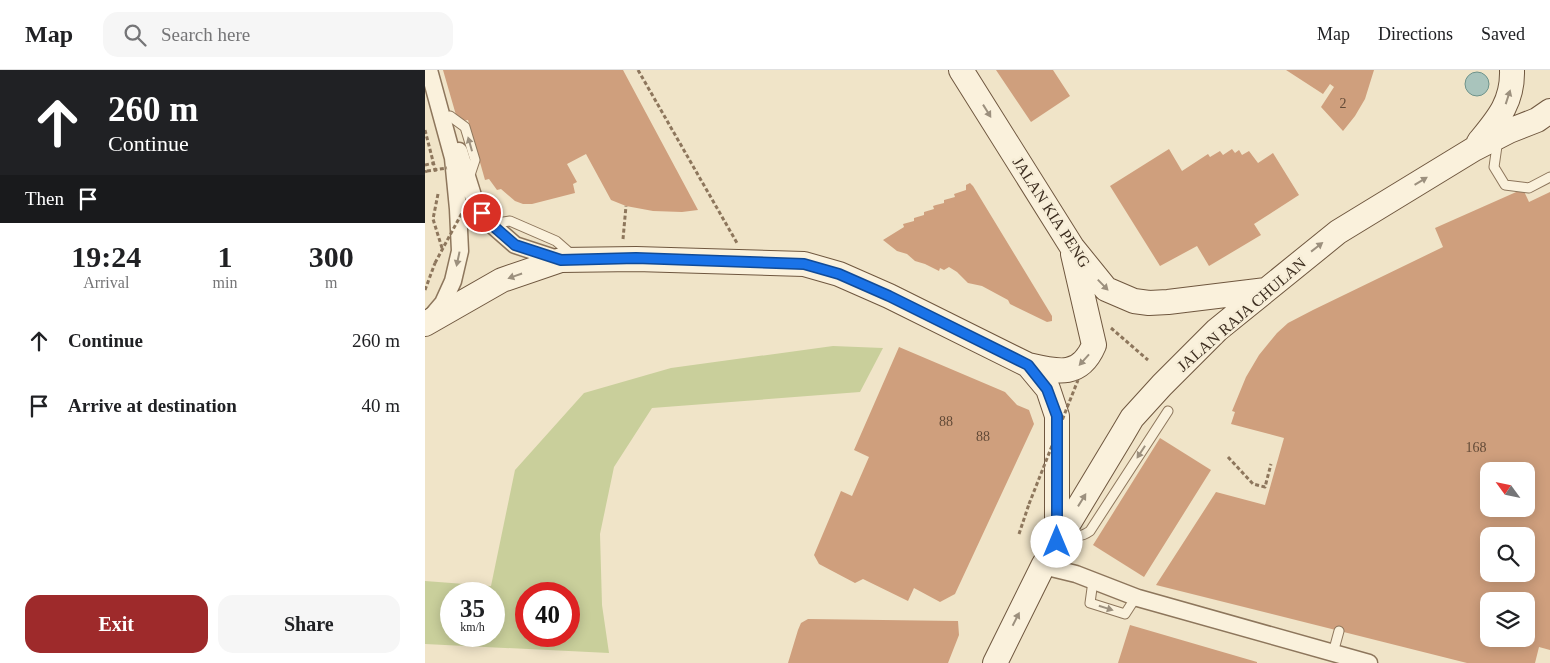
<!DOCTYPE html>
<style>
body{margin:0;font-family:Georgia,serif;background:#f6f6f6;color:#202124;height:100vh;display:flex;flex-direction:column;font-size:19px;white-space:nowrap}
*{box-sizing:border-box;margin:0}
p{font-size:16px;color:#757577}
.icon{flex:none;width:28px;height:28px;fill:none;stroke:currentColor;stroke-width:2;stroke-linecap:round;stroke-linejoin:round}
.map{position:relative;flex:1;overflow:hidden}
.drawer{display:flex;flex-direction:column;background:#fff;width:425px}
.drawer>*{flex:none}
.hud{background:#202124;color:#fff;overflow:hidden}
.needle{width:32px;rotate:303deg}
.tools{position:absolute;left:1055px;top:392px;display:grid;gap:10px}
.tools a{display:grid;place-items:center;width:55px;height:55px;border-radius:10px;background:#fff;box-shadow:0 2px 12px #0003;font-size:25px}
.speed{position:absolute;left:15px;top:512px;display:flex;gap:10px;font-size:25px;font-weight:700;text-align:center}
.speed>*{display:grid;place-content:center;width:65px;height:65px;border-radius:50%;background:#fff;box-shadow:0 2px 12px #0003;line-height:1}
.speed small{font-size:12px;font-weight:400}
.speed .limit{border:8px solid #d22;background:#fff;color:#111}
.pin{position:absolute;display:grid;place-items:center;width:42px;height:42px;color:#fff;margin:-21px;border:2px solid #fff;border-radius:50%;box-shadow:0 1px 5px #0007}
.me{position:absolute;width:55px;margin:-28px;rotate:0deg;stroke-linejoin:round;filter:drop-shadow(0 0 4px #0008)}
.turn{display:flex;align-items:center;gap:18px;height:105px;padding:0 25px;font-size:22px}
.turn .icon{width:65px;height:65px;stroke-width:2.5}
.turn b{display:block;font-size:35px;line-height:42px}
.then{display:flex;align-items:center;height:48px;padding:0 25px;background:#0003;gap:10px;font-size:19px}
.eta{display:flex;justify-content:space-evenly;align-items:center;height:85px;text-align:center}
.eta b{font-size:30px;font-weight:700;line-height:35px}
.cta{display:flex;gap:10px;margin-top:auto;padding:10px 25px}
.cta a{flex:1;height:58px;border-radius:15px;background:#9e2a2b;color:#fff;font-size:20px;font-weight:700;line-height:58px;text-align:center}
.cta a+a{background:#f6f6f6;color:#202124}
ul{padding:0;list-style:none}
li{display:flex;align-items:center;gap:15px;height:65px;padding:0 25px}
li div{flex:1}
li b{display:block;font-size:19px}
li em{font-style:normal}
header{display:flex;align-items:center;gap:30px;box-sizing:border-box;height:70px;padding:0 25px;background:#fff;border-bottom:1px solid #e0e0e0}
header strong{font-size:24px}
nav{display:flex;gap:28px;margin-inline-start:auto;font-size:18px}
.search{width:350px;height:45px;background:#f6f6f6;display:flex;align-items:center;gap:12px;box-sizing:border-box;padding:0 18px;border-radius:15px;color:#757577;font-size:19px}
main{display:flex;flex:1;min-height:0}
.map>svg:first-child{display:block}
</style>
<header>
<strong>Map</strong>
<div class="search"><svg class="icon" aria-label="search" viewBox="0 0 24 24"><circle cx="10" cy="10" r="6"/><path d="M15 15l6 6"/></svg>Search here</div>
<nav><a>Map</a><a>Directions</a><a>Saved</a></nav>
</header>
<main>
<section class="drawer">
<div class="hud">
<div class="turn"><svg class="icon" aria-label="ahead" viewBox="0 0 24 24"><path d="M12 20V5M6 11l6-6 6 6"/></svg><div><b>260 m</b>Continue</div></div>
<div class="then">Then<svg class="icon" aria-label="arrive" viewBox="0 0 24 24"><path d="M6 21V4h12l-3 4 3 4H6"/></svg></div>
</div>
<div class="eta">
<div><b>19:24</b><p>Arrival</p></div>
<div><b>1</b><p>min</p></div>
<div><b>300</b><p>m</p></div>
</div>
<ul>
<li><svg class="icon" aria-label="ahead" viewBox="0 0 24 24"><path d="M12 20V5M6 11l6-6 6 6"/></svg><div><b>Continue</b></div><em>260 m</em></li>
<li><svg class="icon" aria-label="arrive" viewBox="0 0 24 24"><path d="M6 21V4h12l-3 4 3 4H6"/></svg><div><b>Arrive at destination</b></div><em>40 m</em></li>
</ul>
<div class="cta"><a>Exit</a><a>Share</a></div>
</section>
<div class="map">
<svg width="1125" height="593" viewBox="0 0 1125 593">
<rect width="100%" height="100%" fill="#f0e4c8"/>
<!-- green -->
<path fill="#c9cf9b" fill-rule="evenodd" d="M408,276l50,2 -23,44 -208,16 -38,59 -14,67 2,71 7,48 -184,-9v-63l66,5 24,-116 69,-77 87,-25zM26,524h43v42h-43zM101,524h43v42h-43z"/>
<!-- water -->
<path fill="#a9c4bc" stroke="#6f938a" d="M1040 14a12 12 0 1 1 24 0a12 12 0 1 1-24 0Z"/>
<!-- building -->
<path fill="#cf9f7d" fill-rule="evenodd" d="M18,0h180l75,140 -16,2 -29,-1 -27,-5 -15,-6 -25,-46 -19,10 10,18 -4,2 2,9 -43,11h-9l-8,-3 -14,-12 -4,1 -8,-11 -4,1 -17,-60 -10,2z
M571,0h57l17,26 -39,26z
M861,0h88l-9,29 -10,17 -12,15 -22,-24 13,-20 -4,-3 -7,10z
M744,79l13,22 26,-17 2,3 10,-6 3,4 9,-6 3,4 4,-3 3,5 7,-4 9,12 15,-10 26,42 -45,29 7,11 -52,31 -12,-20 -37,20 -50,-80z
M545,113l3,3 79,130v5l-5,1 -37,-18 -2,-4 -26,-14 -14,-3 -11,-11 -8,-5 -5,3 -4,-2 -1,3 -14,-7 -10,-3 -8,-7 -10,-3 -14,-11 21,-13 -1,-3 11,-3v-3l10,-3v-3l10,-3 -1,-3 3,-1 8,-2v-3l11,-3 -1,-3 12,-4v-5z
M1098,119l6,13 21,-10v458l-11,-3 -4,16h-68l-311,-78 60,-93 49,13 19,-67 -53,-14 4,-12 -3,-1 14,-34 13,-22 18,-22 11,-10 25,-13 130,-63 -8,-19zM1064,401h37v38h-37zM1064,466h37v38h-37zM1064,531h37v38h-37z
M474,277l106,45 12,13 12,5 5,14 -79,170 -15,8 -26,-14 -6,13 -45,-22 -8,4 -36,-19 -5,-9 27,-64 11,5 17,-39 -15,-7z
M735,368l51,32 -67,107 -51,-32z
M383,549l150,2 1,14 -11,28h-160l10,-33 3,-7z
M705,555l127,37v1h-139z"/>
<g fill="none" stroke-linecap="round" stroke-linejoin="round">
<defs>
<path id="lane" d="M25,46l15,11 10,33 -6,18
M1073,69l-4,28 11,18 24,3 21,-11
M66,154l19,-3 46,20 16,14
M642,460c9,6 13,8 23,1l78,-120
M668,511l-3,22 35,11 11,-17
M908,583l6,-22"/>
<path id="street" d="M4,0l24,88 5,51 2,42 -7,30 -10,22 -12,14
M34,81l16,51 16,22 24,21 46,15
M618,496l33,8 62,24 231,65"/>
<path id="secondary" d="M536,0l111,177 34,42 28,12 15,2 19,-1 98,-12
M1054,72c19,-23 34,-40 33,-72
M0,254l77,-44 59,-20 75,-1 168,5 35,10 50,22 139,69 20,24 9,27v126
M603,295c30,7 52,13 66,-20l-21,-91
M570,593l48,-97 79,-131 10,-17 30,-33 55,-55 121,-98 136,-83 35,-18 28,-11 13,-9"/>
</defs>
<!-- lane casing -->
<use href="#lane" stroke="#8d765c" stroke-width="11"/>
<!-- street casing -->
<use href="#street" stroke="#8d765c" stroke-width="19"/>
<!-- secondary casing -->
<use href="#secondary" stroke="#6f573f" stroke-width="26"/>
<!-- path -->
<path stroke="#8d765c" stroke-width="3" stroke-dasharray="4 2.5" stroke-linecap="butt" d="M213,0l99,173
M0,60l11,43
M0,95l9,-2
M0,102l2,-1
M13,124l-5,25 9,29
M198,169l3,-33
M0,220l10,-27
M686,258l37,32
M803,387l25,27 12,3 6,-23
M594,464l10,-30"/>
<!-- lane -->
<use href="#lane" stroke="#faf1dc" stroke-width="9"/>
<!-- street -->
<use href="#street" stroke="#faf1dc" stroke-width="16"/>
<!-- secondary -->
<use href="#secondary" stroke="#faf1dc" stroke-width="24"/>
<!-- path-bridge -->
<path stroke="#8d765c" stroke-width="3" stroke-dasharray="4 2.5" stroke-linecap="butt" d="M2,101l20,-3
M10,193l28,-52
M604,434l49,-124"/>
</g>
<!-- one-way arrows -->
<defs><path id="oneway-solid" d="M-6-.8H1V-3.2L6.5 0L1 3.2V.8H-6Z" transform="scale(1.25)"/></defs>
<g fill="#9c907e">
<use href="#oneway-solid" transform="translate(1083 27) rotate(-72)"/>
<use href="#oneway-solid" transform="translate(562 41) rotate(58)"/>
<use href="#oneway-solid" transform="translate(45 74) rotate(-106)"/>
<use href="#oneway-solid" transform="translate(996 111) rotate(-31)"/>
<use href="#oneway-solid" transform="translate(892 177) rotate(-38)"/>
<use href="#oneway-solid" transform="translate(33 189) rotate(102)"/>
<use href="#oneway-solid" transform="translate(90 206) rotate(161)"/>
<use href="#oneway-solid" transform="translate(678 215) rotate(46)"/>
<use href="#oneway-solid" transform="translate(659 290) rotate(132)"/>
<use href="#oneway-solid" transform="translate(716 382) rotate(123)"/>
<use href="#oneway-solid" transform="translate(657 430) rotate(-58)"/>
<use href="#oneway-solid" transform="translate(681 538) rotate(17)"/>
<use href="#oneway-solid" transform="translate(591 549) rotate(-63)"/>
</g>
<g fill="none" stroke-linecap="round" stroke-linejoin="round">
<defs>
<path id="route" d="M57,143l9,11 24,21 46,15 75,-2 168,6 35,10 50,22 139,69 19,24 10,27v126"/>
</defs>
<!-- route casing -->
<use href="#route" stroke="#114b97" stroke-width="12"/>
<!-- route -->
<use href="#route" stroke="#1a73e8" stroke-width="9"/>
</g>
<g text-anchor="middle" stroke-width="5" stroke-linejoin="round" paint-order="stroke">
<!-- number labels -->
<g font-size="14" fill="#624a37">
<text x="918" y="38">2</text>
<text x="521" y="356">88</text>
<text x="558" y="371">88</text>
<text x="1051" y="382">168</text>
</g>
<!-- street labels -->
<g font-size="16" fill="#3d2e20" stroke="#f7eed8">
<text transform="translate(627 142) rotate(57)" y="6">JALAN KIA PENG</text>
<text transform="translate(816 244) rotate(-41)" y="6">JALAN RAJA CHULAN</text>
</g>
</g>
</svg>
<div class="tools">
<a><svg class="needle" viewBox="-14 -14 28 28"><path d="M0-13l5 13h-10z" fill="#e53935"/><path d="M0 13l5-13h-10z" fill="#757577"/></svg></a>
<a><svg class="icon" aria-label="search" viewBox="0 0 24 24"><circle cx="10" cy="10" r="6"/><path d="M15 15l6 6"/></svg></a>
<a><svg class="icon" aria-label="layers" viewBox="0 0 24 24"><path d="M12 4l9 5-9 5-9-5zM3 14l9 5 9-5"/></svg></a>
</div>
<div class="speed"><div>35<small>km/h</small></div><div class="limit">40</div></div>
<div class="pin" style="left:57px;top:143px;background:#d93025"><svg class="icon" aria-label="arrive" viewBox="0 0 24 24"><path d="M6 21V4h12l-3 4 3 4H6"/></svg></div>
<svg class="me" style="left:632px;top:472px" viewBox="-20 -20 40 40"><circle r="19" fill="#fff"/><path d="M0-13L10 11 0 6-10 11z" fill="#1a73e8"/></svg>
</div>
</main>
